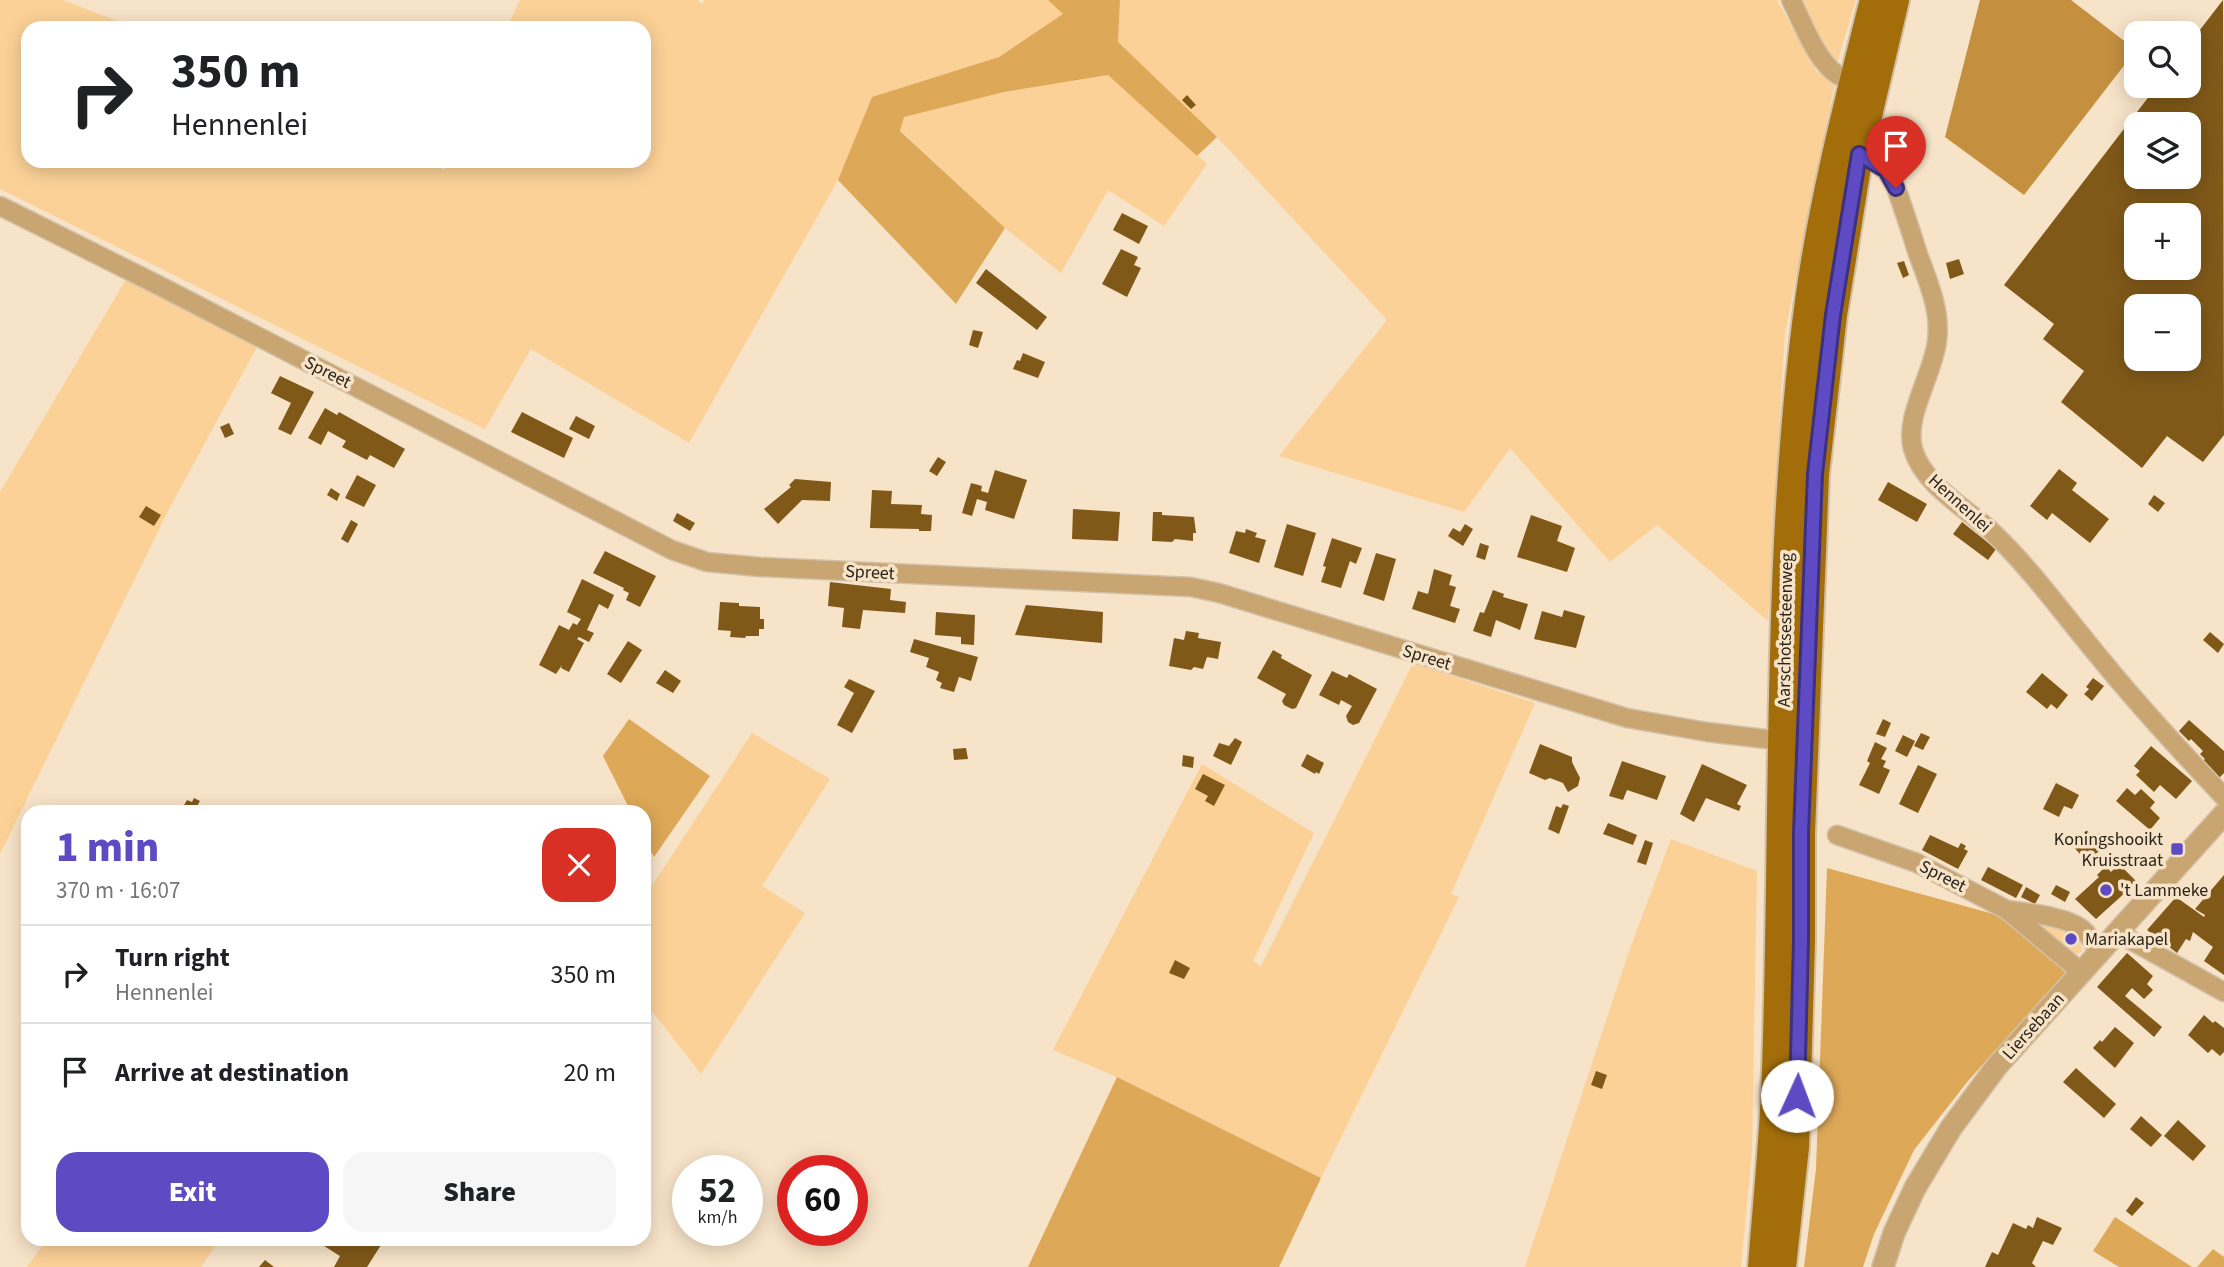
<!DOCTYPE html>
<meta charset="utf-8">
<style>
body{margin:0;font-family:"Source Sans 3",sans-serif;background:#f6f6f6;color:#202124;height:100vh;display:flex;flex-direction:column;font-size:26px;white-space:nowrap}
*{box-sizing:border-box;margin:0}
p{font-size:23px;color:#757577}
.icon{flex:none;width:38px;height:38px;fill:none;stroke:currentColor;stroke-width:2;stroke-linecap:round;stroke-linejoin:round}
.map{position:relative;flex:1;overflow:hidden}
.details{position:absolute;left:21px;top:805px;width:630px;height:441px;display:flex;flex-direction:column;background:#fff;border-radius:21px;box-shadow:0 4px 18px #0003}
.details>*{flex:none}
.hud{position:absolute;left:21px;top:21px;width:630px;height:147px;border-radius:21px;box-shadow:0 4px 18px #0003;background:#fff;color:#202124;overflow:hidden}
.tools{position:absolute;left:2124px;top:21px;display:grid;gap:14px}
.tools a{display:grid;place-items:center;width:77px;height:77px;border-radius:14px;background:#fff;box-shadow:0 4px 18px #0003;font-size:35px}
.speed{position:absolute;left:672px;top:1155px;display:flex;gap:14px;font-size:35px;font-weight:700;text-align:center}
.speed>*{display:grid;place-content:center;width:91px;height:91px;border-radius:50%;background:#fff;box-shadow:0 4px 18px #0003;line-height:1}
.speed small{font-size:18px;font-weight:400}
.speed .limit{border:10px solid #d22;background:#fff;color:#111}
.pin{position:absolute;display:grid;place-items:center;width:60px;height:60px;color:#fff;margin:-72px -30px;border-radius:50% 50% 50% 0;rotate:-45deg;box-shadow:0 0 7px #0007}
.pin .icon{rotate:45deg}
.me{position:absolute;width:77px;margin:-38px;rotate:2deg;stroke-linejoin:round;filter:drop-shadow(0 0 5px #0008)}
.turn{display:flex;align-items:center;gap:24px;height:147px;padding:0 35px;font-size:32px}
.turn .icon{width:91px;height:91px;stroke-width:2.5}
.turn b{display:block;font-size:49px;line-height:60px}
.round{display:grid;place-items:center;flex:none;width:74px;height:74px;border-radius:21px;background:#f6f6f6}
.headline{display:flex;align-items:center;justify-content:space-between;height:119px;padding:0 35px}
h1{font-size:42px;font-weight:800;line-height:52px;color:#5e4bc3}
.primary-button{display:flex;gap:14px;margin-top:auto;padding:14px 35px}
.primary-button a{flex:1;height:80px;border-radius:21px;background:#5e4bc3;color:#fff;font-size:28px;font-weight:800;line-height:80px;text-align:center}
.primary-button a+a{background:#f6f6f6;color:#202124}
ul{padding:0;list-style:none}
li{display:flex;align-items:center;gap:21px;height:98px;padding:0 35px;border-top:2px solid #e0e0e0}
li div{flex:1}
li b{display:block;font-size:26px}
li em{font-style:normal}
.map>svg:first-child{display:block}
</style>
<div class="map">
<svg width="2224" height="1267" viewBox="0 0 2224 1267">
<rect width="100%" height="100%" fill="#f7e3c8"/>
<!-- green -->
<path fill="#fbd197" d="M0,0h63l72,28h-107v133h400l16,9 5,-9h195v-133h-137l13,-28h177l5,4 3,-4h343l15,14 -64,43 -127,40 -34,83 -149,263 -158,-94 -46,80 -485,-240z
M1120,0h657l40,72 18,10 -50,251 -17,288 -111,-96 -47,37 -100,-114 -46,64 -185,-56 108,-136 -170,-183 -99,-95z
M1799,0h57l-19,63 -18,-22z
M1108,75l99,89 -43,62 -56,-36 -47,83 -56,-45 -105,-98 3,-13 101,-25z
M128,276l130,69 -90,166 -168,343v-362z
M1413,663l122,40 -84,191 8,3 -138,281 -204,-101 -64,-27 149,-286 112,69 -61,128 8,5z
M752,733l78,46 -68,107 43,27 -104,161 -57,-73v-103z
M1671,839l86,32 -5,281 -11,115h-216l102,-310z
M2044,924c22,4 31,3 39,27l-6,3h-10c-9,-8 -24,-17 -23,-30z
M47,1239h173l-19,28h-174z"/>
<!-- forest -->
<path fill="#dda858" d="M1048,0h72l-2,42 99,95 -20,19 -89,-81 -104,17 -100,25 -4,14 105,97 -49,76 -118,-124 34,-83 127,-40 64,-43z
M629,719l81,57 -56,81 -10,-19v-26h-13l-28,-56z
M1827,868l170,47 70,56 -99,110 -54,69 -40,84 -11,33h-59l12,-98z
M1117,1077l204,101 -42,89h-251z
M2115,1217l77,50h-73l-26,-16z
M2213,1249l11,8v10h-27z"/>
<!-- water -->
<path fill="#c4903f" d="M1980,0h91l65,50 -112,145 -79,-58z"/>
<!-- building -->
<path fill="#805919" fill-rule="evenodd" d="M2223,0l1,435 -21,27 -36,-26 -25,32 -81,-66 23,-31 -41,-32 11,-15 -50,-39 153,-199h32v-42zM2137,124h52v53h-52zM2137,215h52v53h-52zM2137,306h52v53h-52z
M1187,95l9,10 -5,4 -9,-9z
M1122,213l26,13 -9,18 -26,-14z
M1121,249l17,8 -4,8 7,3 -14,29 -25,-13z
M1959,259l5,15 -14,5 -4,-16z
M1904,261l5,14 -6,3 -6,-15z
M986,269l61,48 -10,13 -61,-47z
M973,330l10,2 -5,16 -9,-3z
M1023,353l22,9 -7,16 -25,-9 4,-9 3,1z
M280,376l34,16 -23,43 -13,-6 13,-26 -20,-10z
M325,408l12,7 2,-3 66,37 -11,19 -24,-13 -3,5 -25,-13 4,-6 -18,-10 -7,14 -13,-7z
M522,412l51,26 -9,20 -53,-26z
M576,416l19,10 -6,13 -20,-10z
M229,423l5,11 -9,4 -5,-11z
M938,457l8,5 -9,14 -8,-5z
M2059,469l18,14 -5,7 37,29 -19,24 -38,-30 -5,7 -17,-14z
M995,470l32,10 -13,39 -29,-9 2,-8 -10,-3 -5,17 -10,-3 9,-30 11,3 -1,5 7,2z
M357,475l19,10 -12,22 -19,-9z
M795,479l36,3 -1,19 -28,-1 -24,24 -14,-15 27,-22 -2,-2z
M1888,482l39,22 -10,18 -39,-22z
M331,488l9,6 -3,7 -10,-6z
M872,490l20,1 -1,13 31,1 -1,9 11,1 -1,16h-12v-2l-49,-1z
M2154,495l11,8 -7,9 -10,-8z
M146,506l15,9 -7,11 -15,-9z
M1073,509l47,3 -2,29 -46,-2z
M1153,512h9v3l32,2 2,16h-3v8l-18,-2 -3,3 -20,-1z
M677,513l18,10 -5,8 -17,-10z
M1531,515l31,11 -5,15 18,7 -8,24 -50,-15z
M351,520l7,4 -10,19 -7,-4z
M1962,522l34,27 -8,11 -35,-26z
M1287,524l29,9 -13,43 -29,-9z
M1465,524l8,5 -10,17 -15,-10 5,-8 7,4z
M1246,529l11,4 -2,4 11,3 -7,23 -30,-10 7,-22 9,2z
M1332,538l30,10 -6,16 -6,-3 -9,27 -20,-6 5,-15 -3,-1z
M1480,543l9,3 -4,14 -9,-3z
M605,551l51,25 -16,31 -14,-7 3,-7 -6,-3 1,-2 -31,-15z
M1376,553l20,6 -12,42 -21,-7z
M1434,569l18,6 -3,10 7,2 -6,19 10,3 -5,14 -43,-14 6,-18 10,3z
M582,579l32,16 -6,14 -9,-5 -12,26 7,3 -5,9 -10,-5 -2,2 7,4 -15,29 -8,-4 1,-3 -6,9 -17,-9 20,-40 10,5 4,-7 4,2 4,-6 -14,-7z
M830,582l61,7 -1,11 16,2 -1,11 -42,-3 -3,19 -18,-2 2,-19 -16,-2z
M1493,590l11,4 -1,3 25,7 -8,26 -24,-10 -5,17 -18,-6 7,-19 4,1z
M720,602l19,1v3l21,1v12h4v10h-5v7h-13l-1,2 -15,-1 1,-6 -13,-1z
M1026,605l77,7 -1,31 -87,-8z
M1564,610l21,6 -9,32 -42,-9 8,-28 20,6z
M936,612l39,3 -1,30 -13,-1v-7l-26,-2z
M1186,631l13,2 -1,5 23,4 -3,17 -11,-2 -4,12 -9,-2 -3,3 -22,-4 5,-28 10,2z
M2210,632l14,12 -6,9 -15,-13z
M914,639l64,18 -7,24 -12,-4 -5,15 -14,-4 2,-5 -6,-3 3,-8 -13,-5 3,-9 -19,-6z
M628,641l14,9 -21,33 -14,-9z
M1273,650l9,5 -1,3 31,17 -16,33 -4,1 -8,-4 -2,-4 4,-7 -29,-16z
M665,670l16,11 -8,12 -17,-10z
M1332,671l15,7 2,-4 28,15 -18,34 -6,2 -5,-3 -2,-6 6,-10 -11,-6 -2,5 -20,-10z
M2042,673l26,22 -11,14 -6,-5 -4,5 -21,-17z
M2093,678l11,8 -12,15 -8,-7 5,-5 -3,-2z
M849,679l26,12 -23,42 -15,-8 17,-32 -10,-6z
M1883,719l8,4 -6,14 -9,-3z
M2189,720l35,31v22l-7,7 -17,-17 5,-4 -5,-5 3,-3 -12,-12 -2,2 -10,-10z
M1921,733l9,4 -7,13 -9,-4z
M1903,735l12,6 -8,16 -12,-6z
M1235,738l7,4 -11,23 -18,-9 6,-13 10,3z
M1875,742l12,6 -6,11 5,2 -3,6 7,3 -11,24 -20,-9 11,-22 -3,-2z
M1540,744l32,13v5l8,16 -2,8 -10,6 -5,-9 -13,-5 -5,2 -16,-7z
M2151,746l41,35 -16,18 -16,-14 -6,7 -18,-17 4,-4 -6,-5z
M966,748l2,11 -14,1 -1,-11z
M1307,754l17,9 -5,11 -3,-2 -1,2 -14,-8z
M1183,755l11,2 -1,11 -11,-2z
M1622,761l44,15 -9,24 -30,-10 -4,10 -14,-4z
M1702,764l45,21 -10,19 4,2 -2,5 -33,-13 -12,24 -14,-8z
M1918,765l19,9 -19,39 -19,-9z
M1203,774l22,11 -11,21 -9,-5 3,-5 -13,-7z
M2056,783l23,12 -7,14 -8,-3 -5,11 -16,-8z
M2127,788l8,7 6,-6 14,13 -5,6 10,10 -10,12 -34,-29z
M194,798l6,3 -3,5 11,6h-28l7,-12 5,2z
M1563,804l6,2 -10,28 -11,-5 8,-23 5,2z
M1608,823l29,12 -4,10 -30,-11z
M2087,830l7,8 5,-5 9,10 -21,19 -16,-18z
M1930,835l28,13 3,-5 5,3 -2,3 4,2 -10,18 -36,-19z
M1645,840l8,3 -7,22 -9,-3z
M2119,864l18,18 -41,37 -21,-20 24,-22 -2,-2 9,-9 5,6z
M1988,867l35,18 -7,13 -35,-18z
M2224,875v100l-20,-14 9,-14 -20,-15 -3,9 -4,-2 -9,14 -30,-23 29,-33 28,20 1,-2 -10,-6z
M2056,885l14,7 -5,10 -14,-8z
M2026,887l14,8 -5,9 -14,-7z
M2068,935h3l5,3 -5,6 -4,-3z
M2127,953l26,23 -6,8 6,6 -9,9 -12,-11 -7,8 37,31 -8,10 -57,-50z
M1175,960l15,8 -6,11 -15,-6z
M2204,1015l9,8 2,-2 9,7v24l-4,4 -8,-7 -4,4 -20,-18z
M2115,1027l19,16 -19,25 -22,-20 7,-8 2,2z
M2076,1068l40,36 -12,14 -41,-36z
M1596,1071l11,4 -5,14 -11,-4z
M2141,1116l21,19 -11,12 -21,-18z
M2178,1120l28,26 -13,15 -29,-25z
M2136,1197l8,6 -12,13 -6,-5z
M2037,1217l25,11 -9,17 -10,-4 -11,22 4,4h-51l7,-15 6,3 15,-32 13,6 2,-4 5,3z
M313,1239h59l9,6 -14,22h-33l6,-11z
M265,1260l9,7h-15z"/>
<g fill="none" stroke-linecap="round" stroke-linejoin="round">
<defs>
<path id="minor" d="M1791,0c11,21 26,63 47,75 5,3 11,4 16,6
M1859,154l27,16 10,18c8,22 15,44 22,66 10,28 23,56 19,87 -4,34 -33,75 -24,108 10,35 51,58 76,80 42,39 74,85 111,129 39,48 81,93 124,139
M0,206l158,79 514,265 35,12 53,5 431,20 28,6 408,125 80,14 83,10
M1837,835l80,28 90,47 74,62
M2007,910c20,3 59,6 75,19 8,7 11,14 16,22
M2118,933l106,59"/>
<path id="tertiary" d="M1883,1267l11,-34 21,-45 36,-60 46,-62 227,-252"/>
<path id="primary" d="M1762,1267c5,-66 12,-132 14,-198 9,-256 -1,-514 33,-768 14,-102 40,-202 65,-301
M1782,1267l13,-120 6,-206v-108l14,-359 18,-159 26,-161 36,-154"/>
</defs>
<!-- minor casing -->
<use href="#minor" stroke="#d2c1a9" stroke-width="21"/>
<!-- tertiary casing -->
<use href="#tertiary" stroke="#d2c1a9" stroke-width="24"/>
<!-- primary casing -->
<use href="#primary" stroke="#d2c1a9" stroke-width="32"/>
<!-- minor -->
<use href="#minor" stroke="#c9a572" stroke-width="18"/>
<!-- tertiary -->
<use href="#tertiary" stroke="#c9a572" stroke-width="21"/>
<!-- primary -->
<use href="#primary" stroke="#a36e0a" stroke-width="28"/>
</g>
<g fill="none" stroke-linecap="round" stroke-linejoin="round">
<defs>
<path id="route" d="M1797,1096l4,-155v-108l14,-359 18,-159 26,-161 27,16 10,18"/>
</defs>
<!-- route casing -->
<use href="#route" stroke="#3d317f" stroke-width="18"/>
<!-- route -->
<use href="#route" stroke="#5e4bc3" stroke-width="12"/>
</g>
<!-- markers -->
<g fill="#5e4bc3" stroke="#f7e3c8" stroke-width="2.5">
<rect x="2170" y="842" width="14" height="14" rx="3.5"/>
<circle cx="2106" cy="890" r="7"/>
<circle cx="2071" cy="939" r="7"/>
</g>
<g text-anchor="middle" stroke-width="7" stroke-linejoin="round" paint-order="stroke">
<!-- street labels -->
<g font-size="18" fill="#2b241a" stroke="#f7e3c8">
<text transform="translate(328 372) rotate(27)" y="6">Spreet</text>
<text transform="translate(1960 503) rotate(42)" y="6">Hennenlei</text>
<text transform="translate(870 572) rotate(3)" y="6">Spreet</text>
<text transform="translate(1785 630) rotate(-89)" y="6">Aarschotsesteenweg</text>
<text transform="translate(1427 657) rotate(17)" y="6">Spreet</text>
<text transform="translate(1943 876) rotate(27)" y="6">Spreet</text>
<text transform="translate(2033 1026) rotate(-48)" y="6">Liersebaan</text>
</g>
<!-- poi labels -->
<g font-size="18" fill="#2b241a" stroke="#f7e3c8" text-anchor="start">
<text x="2163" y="845" text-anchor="end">Koningshooikt<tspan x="2163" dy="21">Kruisstraat</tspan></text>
<text x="2120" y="896">'t Lammeke</text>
<text x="2085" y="945">Mariakapel</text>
</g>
</g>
</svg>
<div class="tools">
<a><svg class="icon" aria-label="search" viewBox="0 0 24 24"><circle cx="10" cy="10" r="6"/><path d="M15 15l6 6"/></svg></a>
<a><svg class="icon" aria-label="layers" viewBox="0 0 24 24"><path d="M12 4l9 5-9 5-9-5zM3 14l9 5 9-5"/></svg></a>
<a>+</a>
<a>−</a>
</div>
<div class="speed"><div>52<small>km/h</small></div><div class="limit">60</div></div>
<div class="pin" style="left:1896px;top:188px;background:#d93025"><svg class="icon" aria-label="arrive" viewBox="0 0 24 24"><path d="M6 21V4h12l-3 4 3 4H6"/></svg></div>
<svg class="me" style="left:1797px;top:1096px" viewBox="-20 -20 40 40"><circle r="19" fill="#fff"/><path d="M0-13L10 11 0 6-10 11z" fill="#5e4bc3"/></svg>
<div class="hud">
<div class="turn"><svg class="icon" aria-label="right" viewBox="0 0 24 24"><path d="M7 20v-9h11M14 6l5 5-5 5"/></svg><div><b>350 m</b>Hennenlei</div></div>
</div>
<section class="details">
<div class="headline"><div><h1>1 min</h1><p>370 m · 16:07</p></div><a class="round" style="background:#d93025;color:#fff"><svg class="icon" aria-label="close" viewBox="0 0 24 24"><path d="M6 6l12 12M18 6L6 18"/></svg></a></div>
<ul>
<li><svg class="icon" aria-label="right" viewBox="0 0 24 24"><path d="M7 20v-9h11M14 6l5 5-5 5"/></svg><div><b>Turn right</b><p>Hennenlei</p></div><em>350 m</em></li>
<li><svg class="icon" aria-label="arrive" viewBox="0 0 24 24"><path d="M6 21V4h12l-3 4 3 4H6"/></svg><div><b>Arrive at destination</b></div><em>20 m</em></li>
</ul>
<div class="primary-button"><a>Exit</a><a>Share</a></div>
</section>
</div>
